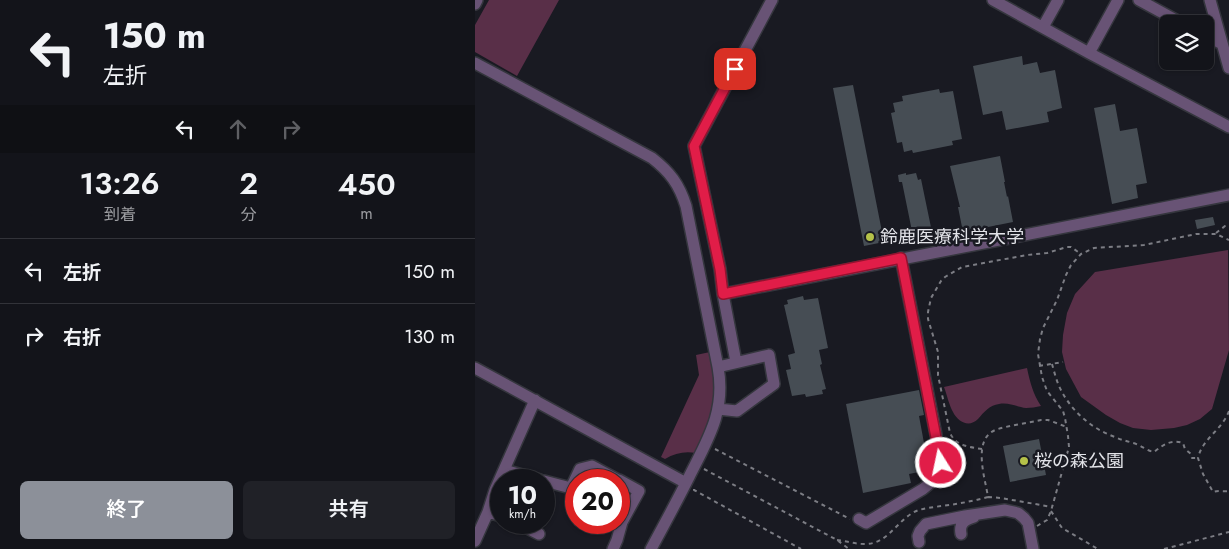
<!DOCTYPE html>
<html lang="ja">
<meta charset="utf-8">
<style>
body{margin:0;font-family:Jost,"Noto Sans JP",sans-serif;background:#202127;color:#f1f3f6;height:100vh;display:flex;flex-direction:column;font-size:19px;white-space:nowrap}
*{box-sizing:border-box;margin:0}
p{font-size:16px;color:#9d9ea2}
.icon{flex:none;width:28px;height:28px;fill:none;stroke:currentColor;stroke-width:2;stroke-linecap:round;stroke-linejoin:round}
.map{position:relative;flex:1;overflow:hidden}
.panel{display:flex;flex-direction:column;background:#13141a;width:475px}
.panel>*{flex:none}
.top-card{background:#13141a;color:#f1f3f6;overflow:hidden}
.tools{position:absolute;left:684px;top:15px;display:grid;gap:10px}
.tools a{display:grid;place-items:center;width:55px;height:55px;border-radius:8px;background:#13141a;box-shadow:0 1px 4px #0004,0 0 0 1px #323339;font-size:25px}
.speed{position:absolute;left:15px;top:469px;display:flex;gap:10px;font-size:25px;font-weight:700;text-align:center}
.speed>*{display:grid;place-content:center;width:65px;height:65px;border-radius:50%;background:#13141a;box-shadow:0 1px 4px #0004,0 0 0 1px #323339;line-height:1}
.speed small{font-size:12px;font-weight:400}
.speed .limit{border:8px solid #d22;background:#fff;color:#111}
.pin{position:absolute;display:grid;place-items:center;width:42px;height:42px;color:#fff;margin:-21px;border-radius:10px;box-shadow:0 2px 8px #0006}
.me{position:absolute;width:55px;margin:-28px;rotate:350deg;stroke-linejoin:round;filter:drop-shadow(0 0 4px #0008)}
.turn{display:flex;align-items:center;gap:18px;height:105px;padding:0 20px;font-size:22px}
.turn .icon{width:65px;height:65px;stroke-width:2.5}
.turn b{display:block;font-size:35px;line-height:42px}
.lanes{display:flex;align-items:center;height:48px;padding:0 20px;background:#0003;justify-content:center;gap:25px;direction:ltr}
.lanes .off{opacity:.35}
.eta{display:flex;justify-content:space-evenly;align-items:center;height:85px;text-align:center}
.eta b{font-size:30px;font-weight:600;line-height:35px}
.action{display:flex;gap:10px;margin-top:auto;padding:10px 20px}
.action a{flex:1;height:58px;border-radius:8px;background:#8c9099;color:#fff;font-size:20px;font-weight:600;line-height:58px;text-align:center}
.action a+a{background:#202127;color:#f1f3f6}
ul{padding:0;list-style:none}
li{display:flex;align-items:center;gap:15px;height:65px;padding:0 20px;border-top:1px solid #323339}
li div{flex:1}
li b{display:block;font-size:19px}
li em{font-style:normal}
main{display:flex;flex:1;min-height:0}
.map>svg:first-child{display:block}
</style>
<main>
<section class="panel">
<div class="top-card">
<div class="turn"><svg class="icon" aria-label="left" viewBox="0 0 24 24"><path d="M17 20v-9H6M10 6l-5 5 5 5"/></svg><div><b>150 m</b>左折</div></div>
<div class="lanes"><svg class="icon" aria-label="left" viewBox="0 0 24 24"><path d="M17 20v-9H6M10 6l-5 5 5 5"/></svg><svg class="icon off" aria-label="ahead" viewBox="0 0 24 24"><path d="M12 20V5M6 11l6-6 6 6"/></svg><svg class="icon off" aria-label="right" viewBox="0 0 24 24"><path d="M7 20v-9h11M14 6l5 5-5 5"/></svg></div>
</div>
<div class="eta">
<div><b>13:26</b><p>到着</p></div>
<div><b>2</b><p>分</p></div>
<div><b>450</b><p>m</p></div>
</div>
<ul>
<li><svg class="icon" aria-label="left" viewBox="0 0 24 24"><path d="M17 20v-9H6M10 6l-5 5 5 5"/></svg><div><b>左折</b></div><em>150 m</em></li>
<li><svg class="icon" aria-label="right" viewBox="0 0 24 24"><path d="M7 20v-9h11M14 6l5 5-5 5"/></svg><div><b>右折</b></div><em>130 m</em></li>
</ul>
<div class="action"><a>終了</a><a>共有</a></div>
</section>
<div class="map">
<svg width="754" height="549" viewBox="0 0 754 549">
<rect width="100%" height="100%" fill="#191a22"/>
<!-- green -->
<path fill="#592f48" d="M14,0h70l-42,76 -42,-24v-27z
M753,250l1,100 -17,59 -12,10 -13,6 -13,3 -23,2 -18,-2 -13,-5 -14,-8 -25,-18 -15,-28 -4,-17 1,-17 4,-22 8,-19 20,-22z
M235,352c2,10 5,20 6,30 1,25 -10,48 -20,71 -11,-2 -21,0 -31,6l-4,-2 38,-82 -3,-20z
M552,368c3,14 6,26 14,38 -5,1 -10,2 -15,2 -9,-1 -17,-6 -27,-4 -9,1 -15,8 -21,15 -9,9 -20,3 -25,-7 -4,-7 -6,-17 -9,-25z"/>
<!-- building -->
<path fill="#464d54" d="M547,56l1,9 14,-3 3,11 15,-3 7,38 -15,4 2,10 -43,8 -4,-19 -19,4 -10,-49z
M378,85l31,157 -20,4 -31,-158z
M464,89l1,4 13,-2 9,48 -10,2 1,4 -40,8 -1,-3 -8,2 -2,-10 -5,1 -6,-30 4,-1 -2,-9 10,-2 -1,-5z
M640,104l5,27 17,-3 10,55 -11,2 2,13 -26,6 -18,-96z
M525,156l5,26h-1l3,15 1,-1 5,26 -50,10 -5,-25h2l-10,-41z
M431,173v2l10,-2 2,7 3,-1 12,58 -19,4 -12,-59h-3l-1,-7z
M738,217l2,8 -18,4 -2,-9z
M328,296l1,4 14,-2 10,50 -9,2 3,14 -2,1 6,24 -4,1 1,4 -17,3 -1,-3 -13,2 -6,-26 5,-1 -3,-14 7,-2 -11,-48 4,-1 -1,-4z
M444,390l5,25 -5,1 10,54 -20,4 2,9 -48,10 -17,-89z
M564,439l7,36 -36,7 -7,-36z"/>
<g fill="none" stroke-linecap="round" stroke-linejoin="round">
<defs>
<path id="minor" d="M518,0l96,53 140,74
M664,0l44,24
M735,0l19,68
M0,4l2,-4
M568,27l15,-27
M730,35l17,9
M614,53l29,-53
M0,63l177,95c18,14 27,26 34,48l32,161c8,44 -10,72 -29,110 -12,24 -25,48 -38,72
M248,294l506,-99
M261,362l-13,-68 -3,-25 -26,-123 78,-146
M0,368l211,115
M243,409l19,2 37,-27 -5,-29 -51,12
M29,470l36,10
M69,481l27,7 5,3
M96,488l9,-19 12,-3 26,14
M13,512l13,4
M384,519l7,4 57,-34c13,-10 19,-17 17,-34l-39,-197
M41,522l23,12
M486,534c-2,-10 3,-14 13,-17
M0,541l13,-29 7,-22 40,-90
M444,542l-1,-6 2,-5 6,-7 39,-8 40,-6 13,3 6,5 4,5 5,26
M138,549l4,-9 5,-18 17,-31 -20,-11"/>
</defs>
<!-- minor casing -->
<use href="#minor" stroke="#35363e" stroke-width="14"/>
<!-- path -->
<path stroke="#7c7d84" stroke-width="2" stroke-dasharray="4 4" stroke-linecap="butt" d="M741,233l9,-7 4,-1
M577,364c2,7 4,15 7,22 11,24 31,42 56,51 6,3 12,4 18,6 8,2 14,8 21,9 9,-7 17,-13 29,-9l2,6 6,5 1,4h6
M564,366l24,-4
M754,411c-7,19 -27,28 -31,47l5,16 10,18c6,-2 12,0 16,-1
M240,449l135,70
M507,449c-13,-2 -26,-3 -32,-16l-12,-58v-23l-10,-33v-7l3,-14 10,-17 4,-4 17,-10 65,-12 20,-2 20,-6h4l10,7
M229,469l133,71 12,9
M219,489v1l107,59
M513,497l13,1 51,9
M576,511l11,17 36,21
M562,526l10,-6 4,-9 18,-64 -1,-11 -3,-18 -2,-7 -16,-20 -5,-14 -4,-23 2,-15 3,-11 14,-28 9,-25 5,-10 10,-11 13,-6 50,-3 52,-11h20l13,6
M362,540c9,1 18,4 27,4 25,1 34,-27 55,-34 7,-2 15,-3 23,-4 16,-2 31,-5 46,-9 -3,-20 -17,-60 10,-68 14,-4 29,-6 43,-9h7l19,7
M689,549l65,-17"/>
<!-- minor -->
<use href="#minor" stroke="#685375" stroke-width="11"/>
</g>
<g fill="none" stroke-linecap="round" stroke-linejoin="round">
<defs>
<path id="route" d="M260,69l-41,77 26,123 3,25 178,-36 40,205"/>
</defs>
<!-- route casing -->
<use href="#route" stroke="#92132f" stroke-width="12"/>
<!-- route -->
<use href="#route" stroke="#e11d48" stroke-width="9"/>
</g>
<!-- markers -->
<g fill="#b5c249" stroke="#191a22" stroke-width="2">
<circle cx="395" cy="237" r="5"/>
<circle cx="549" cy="461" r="5"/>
</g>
<g text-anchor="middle" stroke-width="5" stroke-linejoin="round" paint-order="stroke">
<!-- poi labels -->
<g font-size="18" fill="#e2e3e8" stroke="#191a22" text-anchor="start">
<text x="405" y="243">鈴鹿医療科学大学</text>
<text x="559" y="467">桜の森公園</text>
</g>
</g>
</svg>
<div class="tools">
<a><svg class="icon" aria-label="layers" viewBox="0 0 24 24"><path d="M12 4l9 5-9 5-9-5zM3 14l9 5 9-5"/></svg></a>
</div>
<div class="speed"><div>10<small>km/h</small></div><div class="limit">20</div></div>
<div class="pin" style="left:260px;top:69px;background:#d93025"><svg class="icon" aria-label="arrive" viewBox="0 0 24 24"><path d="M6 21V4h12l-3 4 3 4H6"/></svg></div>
<svg class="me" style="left:466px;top:463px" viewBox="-20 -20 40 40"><circle r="17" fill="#e11d48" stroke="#fff" stroke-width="3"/><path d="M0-11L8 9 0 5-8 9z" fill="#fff"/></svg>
</div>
</main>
